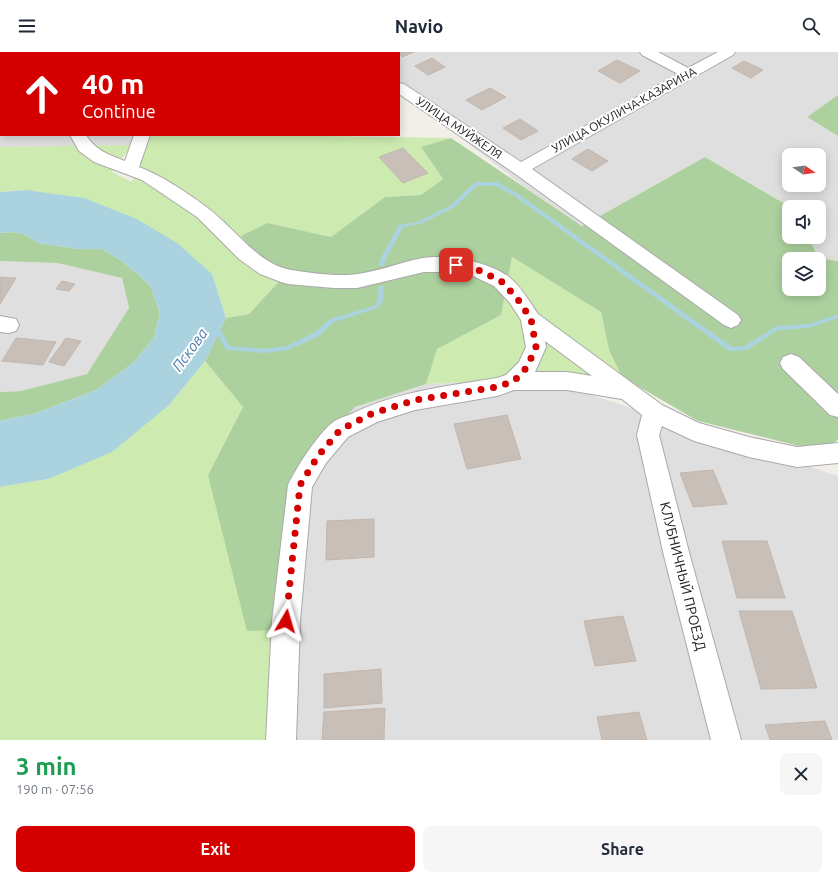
<!DOCTYPE html>
<meta charset="utf-8">
<style>
body{margin:0;font-family:Ubuntu,sans-serif;background:#f6f6f7;color:#1f2937;height:100vh;display:flex;flex-direction:column;font-size:15px;white-space:nowrap}
*{box-sizing:border-box;margin:0}
p{font-size:13px;color:#747a83}
.icon{flex:none;width:22px;height:22px;fill:none;stroke:currentColor;stroke-width:2;stroke-linecap:round;stroke-linejoin:round}
.map{position:relative;height:688px;overflow:hidden}
.sheet{display:flex;flex-direction:column;background:#fff;flex:1}
.sheet>*{flex:none}
.banner{position:absolute;left:0px;top:0px;width:400px;height:84px;box-shadow:0 2px 10px #0003;background:#d40000;color:#fff;overflow:hidden}
.needle{width:26px;rotate:103deg}
.tools{position:absolute;left:782px;top:96px;display:grid;gap:8px}
.tools a{display:grid;place-items:center;width:44px;height:44px;border-radius:8px;background:#fff;box-shadow:0 2px 10px #0003;font-size:20px}
.pin{position:absolute;display:grid;place-items:center;width:34px;height:34px;color:#fff;margin:-17px;border-radius:8px;box-shadow:0 2px 6px #0006}
.me{position:absolute;width:44px;margin:-22px;rotate:7deg;stroke-linejoin:round;filter:drop-shadow(0 0 3px #0008)}
.turn{display:flex;align-items:center;gap:14px;height:84px;padding:0 16px;font-size:18px}
.turn .icon{width:52px;height:52px;stroke-width:2.5}
.turn b{display:block;font-size:28px;line-height:34px}
.round{display:grid;place-items:center;flex:none;width:42px;height:42px;border-radius:8px;background:#f6f6f7}
.headline{display:flex;align-items:center;justify-content:space-between;height:68px;padding:0 16px}
h1{font-size:24px;font-weight:700;line-height:30px;color:#1e9e55}
.primary-button{display:flex;gap:8px;margin-top:auto;padding:8px 16px}
.primary-button a{flex:1;height:46px;border-radius:8px;background:#d40000;color:#fff;font-size:16px;font-weight:700;line-height:46px;text-align:center}
.primary-button a+a{background:#f6f6f7;color:#1f2937}
header{display:flex;justify-content:space-between;align-items:center;height:52px;padding:0 16px;background:#fff;font-size:18px;font-weight:700}
.map>svg:first-child{display:block}
</style>
<header><svg class="icon" aria-label="menu" viewBox="0 0 24 24"><path d="M4 6h16M4 12h16M4 18h16"/></svg>Navio<svg class="icon" aria-label="search" viewBox="0 0 24 24"><circle cx="10" cy="10" r="6"/><path d="M15 15l6 6"/></svg></header>
<div class="map">
<svg width="838" height="688" viewBox="0 0 838 688">
<rect width="100%" height="100%" fill="#f2efe9"/>
<!-- residential -->
<path fill="#e0dfdf" fill-rule="evenodd" d="M0,0h166l-165,1v82h135l-4,10 -132,2z
M350,0h488v43l-31,22 31,19v125l-20,-3 -9,-21h10v-30h-29l-85,-50 -123,69 -60,-41 -123,-95v-37zM789,103h30v30h-30z
M0,209l57,2 65,15 7,31 -42,65 -66,17 -21,1z
M540,326l298,98v264h-566l3,-110 19,-157 61,-66 71,-23z"/>
<!-- grass -->
<path fill="#cdebb0" d="M179,0h153l1,1h-155z
M149,83h164l1,1 137,2 -30,9 22,32 -22,16 -36,2 -54,40 -63,-14 18,51 -37,40 -23,4 -14,-44 -186,-84 -26,2v-45l132,-2 -20,27 20,10z
M512,205l89,55 8,38 13,27 -82,1 -114,6 10,-35 65,-34z
M205,309l38,46 -35,68 67,155 -3,110h-272v-253l48,-8 121,-74z"/>
<!-- forest -->
<path fill="#add19e" fill-rule="evenodd" d="M838,43v41l-31,-19z
M451,86l131,88 123,-69 85,50 -1,30h20l9,21 20,3v179l-5,3 -30,4 -105,-26 -76,-44 -13,-27 -8,-38 -89,-55 -11,58 -64,34 -11,35 -71,23 -61,66 -19,157 -28,1 -39,-156 35,-68 -38,-46 21,-43 23,-4 37,-40 -27,-14 -18,-24 27,-13 63,14 54,-40 36,-2 22,-16 -22,-32zM789,207h30v30h-30z
M13,180l10,2 16,9 39,6h24l18,11 18,14 13,13 9,26 -6,25 -21,25 -37,27 -59,23 -37,8v-29l21,-1 66,-17 42,-66 -7,-30 -65,-15 -57,-2v-28z"/>
<!-- water -->
<path fill="#aad3df" d="M26,138l58,8 53,21 40,24 35,31 14,44 -21,43 -36,44 -57,47 -64,27 -48,8v-66l37,-8 59,-23 37,-27 21,-25 6,-25 -9,-26 -13,-13 -18,-14 -18,-11h-24l-39,-6 -16,-9 -10,-2 -13,1v-41z"/>
<g fill="none" stroke-linecap="round" stroke-linejoin="round">
<!-- stream -->
<path fill="#aad3df" fill-rule="evenodd" d="M476,130h21l20,11 215,154 12,-1 33,-20 32,-2 29,-10v4l-29,10 -31,2 -31,20 -16,1h-2l-216,-156 -17,-9h-19l-22,21 -35,17 -17,3 -17,32 -2,7h-4l-1,-1 1,-6 19,-34 18,-3 34,-17 23,-22z
M381,233l3,2 -1,14 -5,7 -44,14 -15,14 -31,14 -24,3 -36,-3h-2l-14,-24 1,-2h4l13,22 34,3 23,-3 28,-14 15,-13 44,-13 3,-5 1,-14z"/>
</g>
<!-- building -->
<path fill="#c7bfb8" stroke="#c4b6ab" d="M395,0h19l-12,5 -3,-4z
M432,6l13,9 -17,8 -13,-9z
M617,8l23,11 -20,12 -22,-12z
M744,9l19,9 -12,8 -19,-10z
M490,36l16,9 -24,13 -16,-10z
M520,67l18,12 -17,9 -18,-12z
M403,96l25,25 -25,10 -24,-26z
M588,97l20,12 -16,10 -20,-12z
M0,225l16,1 -16,26z
M62,229l13,3 -6,7 -13,-2z
M16,286l40,4 -13,23 -41,-4z
M66,286l15,3 -17,25 -15,-4z
M507,363l14,44 -54,10 -13,-45z
M713,418l14,34 -34,3 -13,-34z
M374,467v38l-48,3 1,-39z
M722,489h45l18,57h-48z
M739,559h53l25,77 -56,1z
M623,564l13,45 -41,5 -11,-45z
M381,617l1,34 -58,5v-34z
M385,656l-1,32h-62l2,-28z
M639,660l8,28h-45l-5,-23z
M825,669l7,19h-62l-5,-15z"/>
<g fill="none" stroke-linecap="round" stroke-linejoin="round">
<defs>
<path id="minor" d="M19,0h14l1,1h-14z
M164,0h14v1h-14z
M341,0h14l1,1h-14z
M640,0h18l30,16 30,-16h17l-2,3 -201,114 206,146 3,5 -3,5 -7,3 -7,-3 -210,-152 -115,-79v-11l5,1 117,78 157,-88 -36,-19z
M0,47h1v10h-1z
M70,83h16c9,15 23,20 39,26l9,-26h16l-11,32c22,8 52,28 70,42 25,19 50,56 82,61 19,3 48,7 67,4 22,-3 43,-12 65,-16 25,-4 63,3 85,18 12,9 21,25 30,38l124,91 37,18 50,14 48,10 41,-4v20l-41,4 -48,-10 -55,-16 -32,-15 -3,9 31,121 51,184h-30l-47,-184 -27,-121 5,-20 -20,-16 -55,-9h-53l-17,6 -82,14 -38,12 -29,15 -22,26 -14,24 -12,134 -4,119h-30l6,-119 16,-136c8,-17 30,-51 44,-62 5,-4 11,-6 17,-8 45,-23 98,-29 148,-37l9,-3 13,-13 7,-15 -5,-27 -11,-17 -16,-17 -23,-11 -15,-3h-32l-67,16h-23l-46,-4 -7,-2 -21,-8 -21,-15 -42,-42 -55,-37 -48,-18 -15,-11zM545,289l47,35 -25,-4h-32l11,-25z
M0,264l16,3 3,6 -3,6 -7,2 -9,-1z
M791,302l8,3 39,37v23l-8,-2 -47,-46 -3,-6 3,-6z"/>
</defs>
<!-- minor casing -->
<use href="#minor" stroke="#a9a9a9" stroke-width="2"/>
<!-- minor -->
<use href="#minor" fill="#fff" fill-rule="evenodd"/>
</g>
<g fill="none" stroke-linecap="round" stroke-linejoin="round">
<!-- route -->
<path stroke="#d40000" stroke-width="7" stroke-dasharray="0 12.6" d="M286,569l14,-136 18,-29 22,-26 31,-16 44,-14 82,-13 17,-6 13,-14 9,-20 -5,-28 -14,-21 -16,-17 -25,-12 -20,-4"/>
</g>
<g text-anchor="middle" stroke-width="4" stroke-linejoin="round" paint-order="stroke">
<!-- far-street labels -->
<g font-size="12" fill="#222" stroke="#fff">
<text transform="translate(624 58) rotate(-29)" y="4">УЛИЦА ОКУЛИЧА-КАЗАРИНА</text>
<text transform="translate(459 76) rotate(34)" y="4">УЛИЦА МУЙЖЕЛЯ</text>
</g>
<!-- street labels -->
<g font-size="14" fill="#222" stroke="#fff">
<text transform="translate(683 524) rotate(76)" y="5">КЛУБНИЧНЫЙ ПРОЕЗД</text>
</g>
<!-- water labels -->
<g font-size="15" font-style="italic" fill="#4a7aab" stroke="#fff">
<text transform="translate(190 298) rotate(-54)" y="5">Пскова</text>
</g>
</g>
</svg>
<div class="tools">
<a><svg class="needle" viewBox="-14 -14 28 28"><path d="M0-13l5 13h-10z" fill="#e53935"/><path d="M0 13l5-13h-10z" fill="#747a83"/></svg></a>
<a><svg class="icon" aria-label="sound" viewBox="0 0 24 24"><path d="M4 9h4l5-4v14l-5-4H4zM17 9q2 3 0 6"/></svg></a>
<a><svg class="icon" aria-label="layers" viewBox="0 0 24 24"><path d="M12 4l9 5-9 5-9-5zM3 14l9 5 9-5"/></svg></a>
</div>
<div class="pin" style="left:456px;top:213px;background:#d93025"><svg class="icon" aria-label="arrive" viewBox="0 0 24 24"><path d="M6 21V4h12l-3 4 3 4H6"/></svg></div>
<svg class="me" style="left:286px;top:569px" viewBox="-20 -20 40 40"><path d="M0-17L14 15 0 8-14 15z" fill="#d40000" stroke="#fff" stroke-width="4"/></svg>
<div class="banner">
<div class="turn"><svg class="icon" aria-label="ahead" viewBox="0 0 24 24"><path d="M12 20V5M6 11l6-6 6 6"/></svg><div><b>40 m</b>Continue</div></div>
</div>
</div>
<section class="sheet">
<div class="headline"><div><h1>3 min</h1><p>190 m · 07:56</p></div><a class="round"><svg class="icon" aria-label="close" viewBox="0 0 24 24"><path d="M6 6l12 12M18 6L6 18"/></svg></a></div>
<div class="primary-button"><a>Exit</a><a>Share</a></div>
</section>
